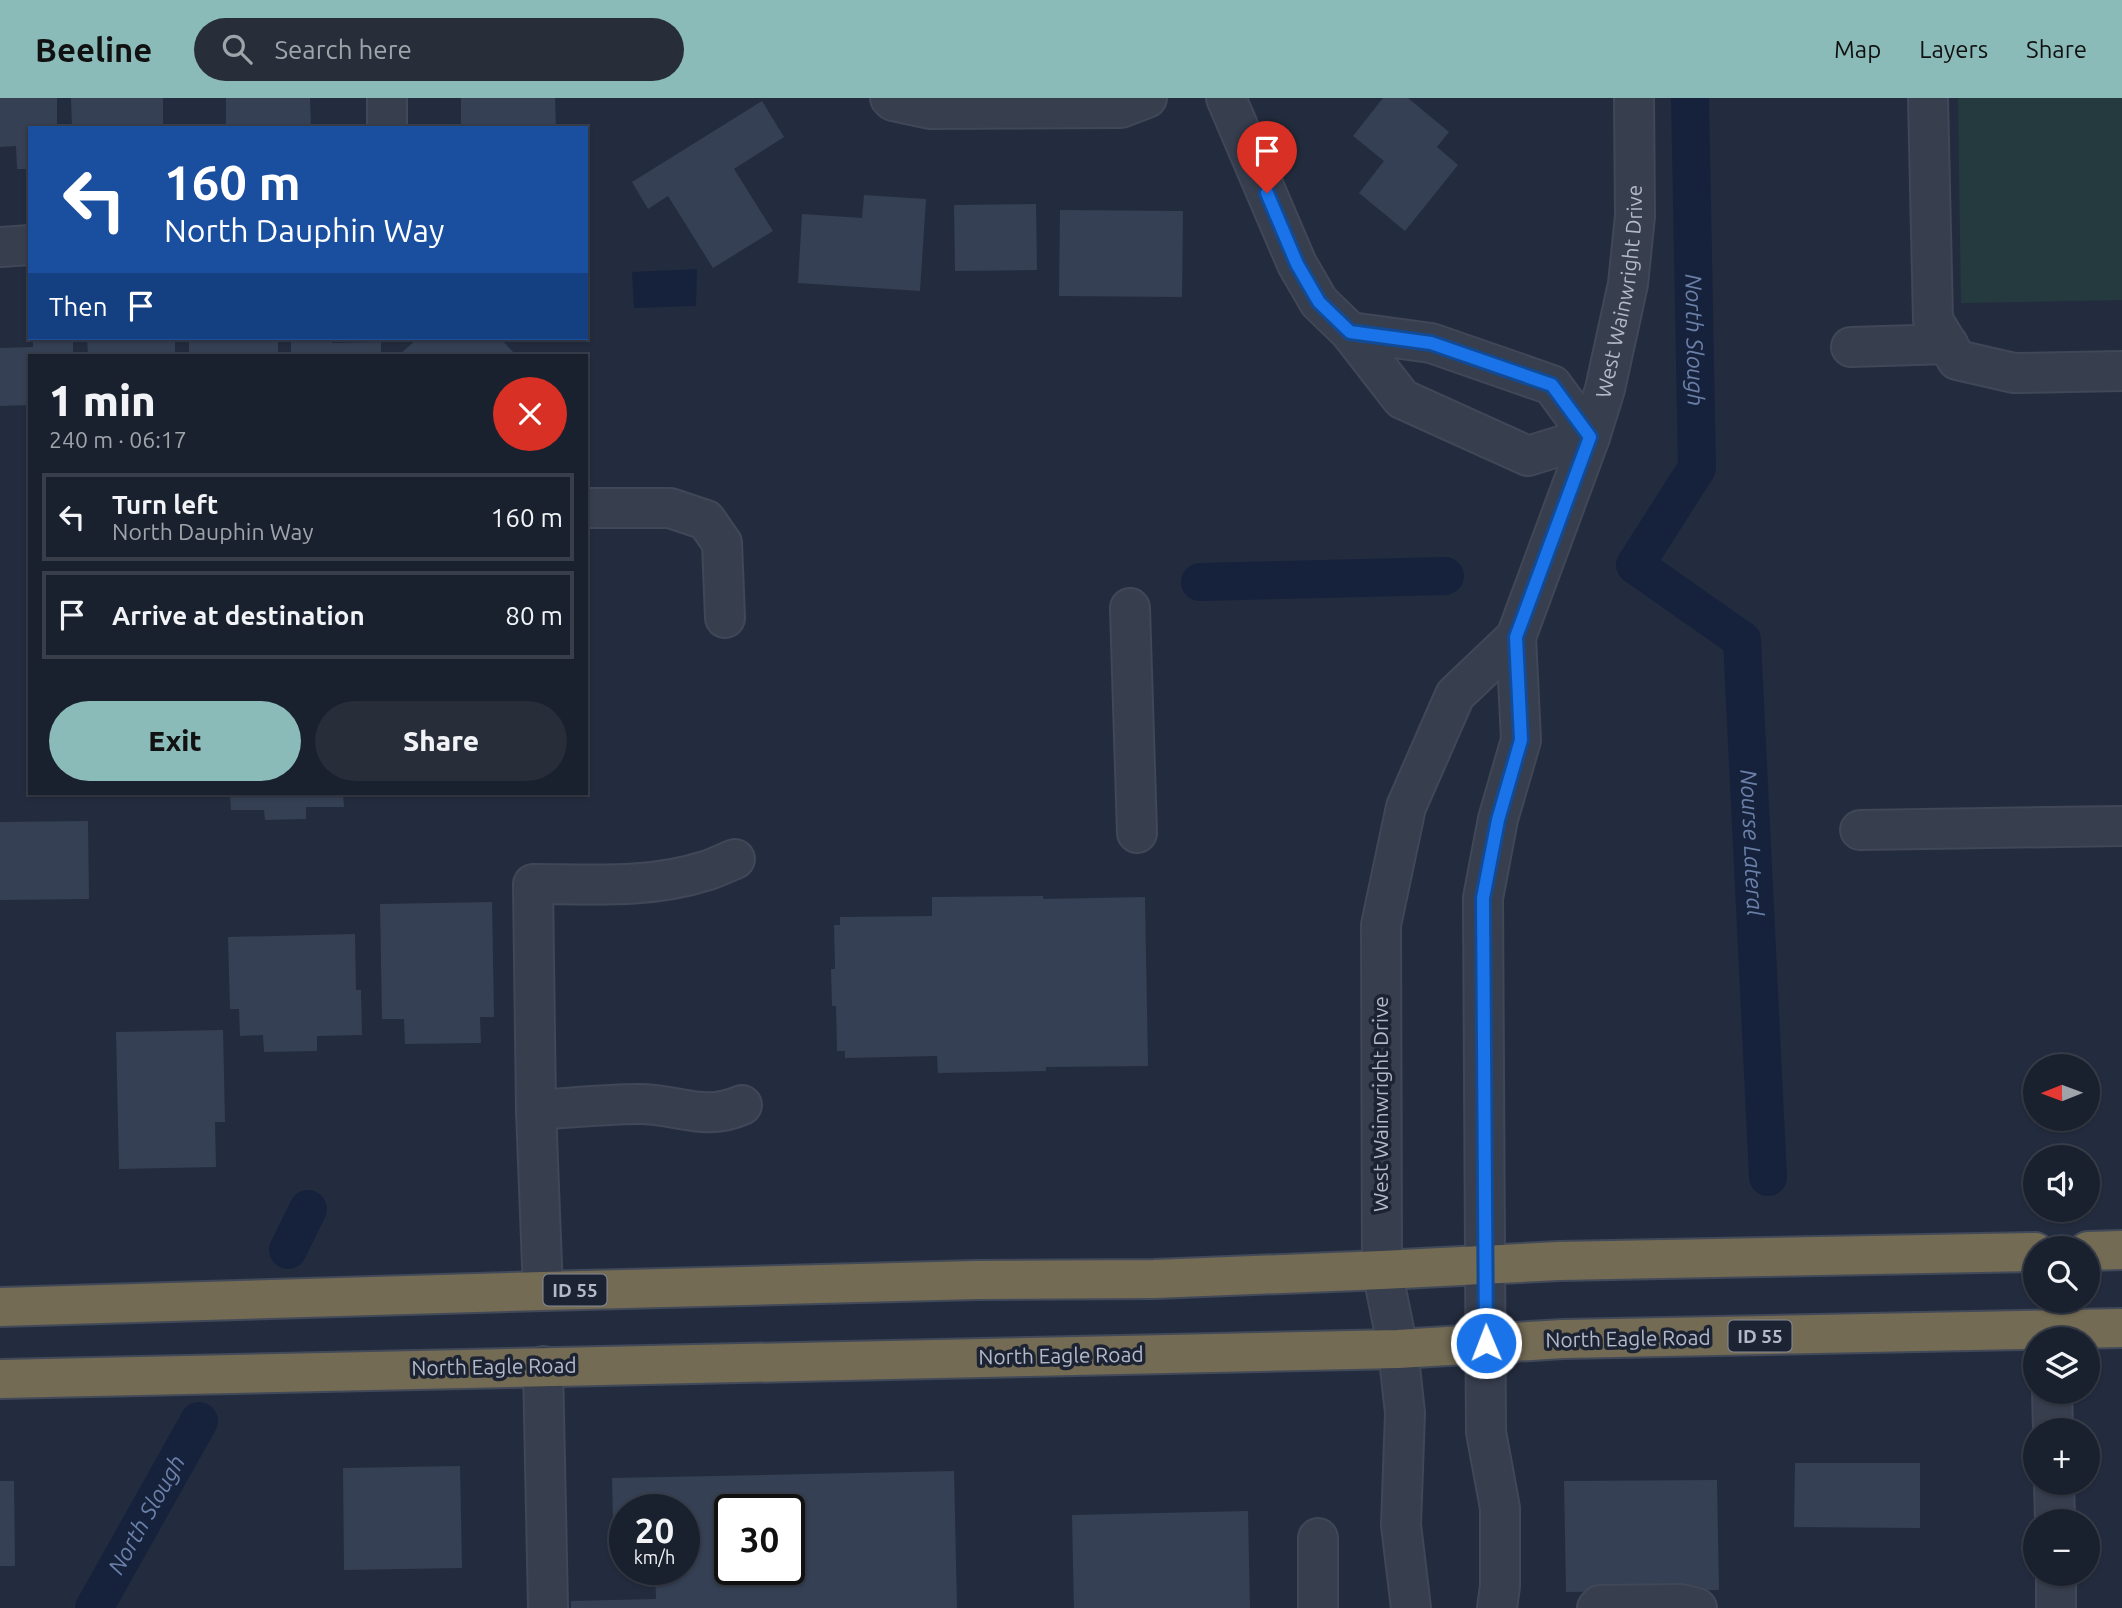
<!DOCTYPE html>
<meta charset="utf-8">
<style>
body{margin:0;font-family:Ubuntu,sans-serif;background:#272e3a;color:#f1f3f6;height:100vh;display:flex;flex-direction:column;font-size:26px;white-space:nowrap}
*{box-sizing:border-box;margin:0}
p{font-size:23px;color:#9fa3aa}
.icon{flex:none;width:38px;height:38px;fill:none;stroke:currentColor;stroke-width:2;stroke-linecap:round;stroke-linejoin:round}
.map{position:relative;flex:1;overflow:hidden}
.drawer{position:absolute;left:28px;top:256px;width:560px;height:441px;display:flex;flex-direction:column;background:#1a212e;border-radius:0px;box-shadow:0 2px 5px #0004,0 0 0 2px #383e4a}
.drawer>*{flex:none}
.top-card{position:absolute;left:28px;top:28px;width:560px;height:214px;border-radius:0px;box-shadow:0 2px 5px #0004,0 0 0 2px #383e4a;background:#1a4fa0;color:#fff;overflow:hidden}
.needle{width:46px;rotate:269deg}
.fabs{position:absolute;left:2023px;top:956px;display:grid;gap:14px}
.fabs a{display:grid;place-items:center;width:77px;height:77px;border-radius:50%;background:#1a212e;box-shadow:0 2px 5px #0004,0 0 0 2px #383e4a;font-size:35px}
.speed{position:absolute;left:609px;top:1396px;display:flex;gap:14px;font-size:35px;font-weight:700;text-align:center}
.speed>*{display:grid;place-content:center;width:91px;height:91px;border-radius:50%;background:#1a212e;box-shadow:0 2px 5px #0004,0 0 0 2px #383e4a;line-height:1}
.speed small{font-size:18px;font-weight:400}
.speed .limit{border:4px solid #111;border-radius:10px;background:#fff;color:#111}
.pin{position:absolute;display:grid;place-items:center;width:60px;height:60px;color:#fff;margin:-72px -30px;border-radius:50% 50% 50% 0;rotate:-45deg;box-shadow:0 0 7px #0007}
.pin .icon{rotate:45deg}
.me{position:absolute;width:77px;margin:-38px;rotate:359deg;stroke-linejoin:round;filter:drop-shadow(0 0 5px #0008)}
.turn{display:flex;align-items:center;gap:24px;height:147px;padding:0 21px;font-size:32px}
.turn .icon{width:91px;height:91px;stroke-width:2.5}
.turn b{display:block;font-size:49px;line-height:60px}
.then{display:flex;align-items:center;height:66px;padding:0 21px;background:#0003;gap:14px;font-size:26px}
.round{display:grid;place-items:center;flex:none;width:74px;height:74px;border-radius:37px;background:#272e3a}
.overview{display:flex;align-items:center;justify-content:space-between;height:119px;padding:0 21px}
h1{font-size:42px;font-weight:800;line-height:52px}
.button{display:flex;gap:14px;margin-top:auto;padding:14px 21px}
.button a{flex:1;height:80px;border-radius:42px;background:#8bbbb9;color:#111;font-size:28px;font-weight:800;line-height:80px;text-align:center}
.button a+a{background:#272e3a;color:#f1f3f6}
ul{padding:0;list-style:none}
li{display:flex;align-items:center;gap:21px;height:88px;margin:0 14px 10px;padding:0 7px;border:4px solid #383e4a;border-radius:0px}
li div{flex:1}
li b{display:block;font-size:26px}
li em{font-style:normal}
header{display:flex;align-items:center;gap:42px;box-sizing:border-box;height:98px;padding:0 35px;background:#8bbbb9;color:#111}
header strong{font-size:33px}
nav{display:flex;gap:38px;margin-inline-start:auto;font-size:24px}
.search{width:490px;height:63px;background:#272e3a;display:flex;align-items:center;gap:18px;box-sizing:border-box;padding:0 24px;border-radius:38px;color:#9fa3aa;font-size:26px}
.map>svg:first-child{display:block}
</style>
<header>
<strong>Beeline</strong>
<div class="search"><svg class="icon" aria-label="search" viewBox="0 0 24 24"><circle cx="10" cy="10" r="6"/><path d="M15 15l6 6"/></svg>Search here</div>
<nav><a>Map</a><a>Layers</a><a>Share</a></nav>
</header>
<div class="map">
<svg width="2122" height="1510" viewBox="0 0 2122 1510">
<rect width="100%" height="100%" fill="#232c3e"/>
<!-- green -->
<path fill="#253a3f" d="M1958,0h164v202l-161,3z"/>
<!-- water -->
<path fill="#16223c" d="M697,171l-1,37 -62,2 -2,-36z"/>
<g fill="none" stroke-linecap="round" stroke-linejoin="round">
<!-- canal -->
<g stroke="#16223c" stroke-width="38">
<path id="s1" d="M1690,0l7,370 -62,97 107,75 26,537"/>
<path d="M1200,484l245,-6"/>
<path d="M288,1152l20,-41"/>
<path id="s2" d="M94,1510l105,-187"/>
</g>
</g>
<!-- building -->
<path fill="#354054" fill-rule="evenodd" d="M0,0h57v30h-27v41h-13l-1,-23 -16,1z
M71,0h92v30h-91z
M226,0h84l1,27 -30,1v2h-55z
M461,0h94l1,30h-95z
M1383,0h25l41,34 -12,15 21,18 -53,66 -46,-38 25,-32 -31,-25z
M762,3l22,36 -50,32 39,62 -60,37 -45,-72 -20,13 -16,-27z
M864,97l62,4 -6,92 -122,-8 4,-69 60,4z
M1036,106l1,66 -82,1 -1,-66z
M1060,112l123,1 -1,86 -123,-1z
M33,240h40v17h-43v50l-30,1v-58l33,-1z
M87,240h88v17h-87z
M216,240h62v17h-89v-13l27,-1z
M291,240h41v5l49,-1v13h-90z
M418,240h82l15,16 -2,1h-114z
M230,695h113l1,14h-38v12l-41,1 -1,-10h-33z
M88,723l1,78 -89,1v-78z
M1043,798v3l102,-2 3,169 -102,1v4l-108,2 -1,-17 -92,2v-7h-8l-1,-45h-4l-1,-37h4l-1,-44h6v-8l92,-1v-19z
M492,804l2,115h-14l1,26 -76,1 -1,-25h-22l-2,-115z
M355,836l1,56h5l1,45 -45,1v15l-53,1 -1,-17 -23,1 -1,-27h-9l-2,-72z
M223,932l2,92h-10l1,45 -97,2 -3,-137z
M1795,1365h125v65l-126,-1z
M460,1368l2,102 -118,2 -1,-102z
M954,1373l3,137h-386v-7l85,-2 -1,-29h29v-60h-59v55h-11l-2,-87zM730,1412h59v60h-59z
M1717,1382l2,110 -153,2 -2,-111z
M0,1383h14l1,85h-15z
M1248,1413l2,97h-176l-2,-93z"/>
<g fill="none" stroke-linecap="round" stroke-linejoin="round">
<defs>
<g id="minor">
<path d="M890,0l3,3 37,8 191,-1 26,-10"/>
<path d="M1226,0l71,166 22,38 31,30 52,67 126,57 62,-19 -38,-52 -121,-42 -81,-11"/>
<path d="M1928,0l5,222 24,40 57,13 108,-2"/>
<path d="M387,30v-30"/>
<path d="M0,149l30,-2"/>
<path d="M1851,249l97,-3"/>
<path d="M586,410h84l36,12 16,23 3,75"/>
<path d="M1130,510l7,225"/>
<path d="M1860,732l262,-4"/>
<path d="M536,1012c34,-2 69,-6 104,-6 38,0 64,18 102,1"/>
<path d="M543,1193l-7,-181 -3,-226c57,0 116,5 172,-13 10,-3 20,-8 30,-12"/>
<path d="M543,1268l5,242"/>
<path d="M2052,1293l1,39"/>
<path d="M2054,1384l1,39"/>
<path d="M1318,1440v70"/>
<path d="M2056,1475v35"/>
<path d="M1411,1510l-10,-83 4,-112 -7,-64 -16,-79 -1,-345 25,-118 49,-112 61,-58"/>
<path id="s3" d="M1497,1510l3,-22v-78l-14,-76 -3,-534 15,-79 23,-79 -5,-103 74,-200 15,-48 23,-105 7,-68 -1,-118"/>
<path d="M1597,1510l3,-3 81,-1 16,4"/>
</g>
<path id="highway" d="M2088,1153l34,-1
M0,1209l543,-16 433,-11 178,-1 228,-9 177,-9 476,-9
M0,1281l1398,-30 165,-10 559,-11"/>
</defs>
<!-- minor casing -->
<use href="#minor" stroke="#404757" stroke-width="42"/>
<!-- highway casing -->
<use href="#highway" stroke="#424959" stroke-width="42"/>
<!-- minor -->
<use href="#minor" stroke="#373e4e" stroke-width="38"/>
<!-- highway -->
<use href="#highway" stroke="#746b54" stroke-width="38"/>
</g>
<g fill="none" stroke-linecap="round" stroke-linejoin="round">
<defs>
<path id="route" d="M1267,95l30,71 22,38 31,30 81,11 121,42 38,52 -74,200 5,103 -23,80 -15,78 3,445"/>
</defs>
<!-- route casing -->
<use href="#route" stroke="#114b97" stroke-width="18"/>
<!-- route -->
<use href="#route" stroke="#1a73e8" stroke-width="12"/>
</g>
<g text-anchor="middle" stroke-width="7" stroke-linejoin="round" paint-order="stroke">
<!-- shield labels -->
<g fill="#1c2333" stroke="#868c9c" stroke-width="2">
<rect x="543.5" y="1176.5" width="63" height="31" rx="5"/>
<rect x="1728.5" y="1222.5" width="63" height="31" rx="5"/>
</g>
<g font-size="19" font-weight="bold" fill="#b3b9c9">
<text x="575" y="1199">ID 55</text>
<text x="1760" y="1245">ID 55</text>
</g>
<!-- street labels -->
<g font-size="21" fill="#b3b9c9" stroke="#1c2333">
<text dy="7" stroke="none"><textPath href="#s3" startOffset="1340">West Wainwright Drive</textPath></text>
<text transform="translate(1381 1006) rotate(-90)" y="7">West Wainwright Drive</text>
<text transform="translate(1628 1241) rotate(-1)" y="7">North Eagle Road</text>
<text transform="translate(1061 1258) rotate(-1)" y="7">North Eagle Road</text>
<text transform="translate(494 1269) rotate(-1)" y="7">North Eagle Road</text>
</g>
<!-- water labels -->
<g font-size="23" font-style="italic" fill="#6b80a9" stroke="#1c2333">
<text dy="8" stroke="none"><textPath href="#s1" startOffset="242">North Slough</textPath></text>
<text dy="8" stroke="none"><textPath href="#s1" startOffset="819">Nourse Lateral</textPath></text>
<text dy="8" stroke="none"><textPath href="#s2" startOffset="107">North Slough</textPath></text>
</g>
</g>
</svg>
<div class="fabs">
<a><svg class="needle" viewBox="-14 -14 28 28"><path d="M0-13l5 13h-10z" fill="#e53935"/><path d="M0 13l5-13h-10z" fill="#9fa3aa"/></svg></a>
<a><svg class="icon" aria-label="sound" viewBox="0 0 24 24"><path d="M4 9h4l5-4v14l-5-4H4zM17 9q2 3 0 6"/></svg></a>
<a><svg class="icon" aria-label="search" viewBox="0 0 24 24"><circle cx="10" cy="10" r="6"/><path d="M15 15l6 6"/></svg></a>
<a><svg class="icon" aria-label="layers" viewBox="0 0 24 24"><path d="M12 4l9 5-9 5-9-5zM3 14l9 5 9-5"/></svg></a>
<a>+</a>
<a>−</a>
</div>
<div class="speed"><div>20<small>km/h</small></div><div class="limit">30</div></div>
<div class="pin" style="left:1267px;top:95px;background:#d93025"><svg class="icon" aria-label="arrive" viewBox="0 0 24 24"><path d="M6 21V4h12l-3 4 3 4H6"/></svg></div>
<svg class="me" style="left:1486px;top:1245px" viewBox="-20 -20 40 40"><circle r="17" fill="#1a73e8" stroke="#fff" stroke-width="3"/><path d="M0-11L8 9 0 5-8 9z" fill="#fff"/></svg>
<div class="top-card">
<div class="turn"><svg class="icon" aria-label="left" viewBox="0 0 24 24"><path d="M17 20v-9H6M10 6l-5 5 5 5"/></svg><div><b>160 m</b>North Dauphin Way</div></div>
<div class="then">Then<svg class="icon" aria-label="arrive" viewBox="0 0 24 24"><path d="M6 21V4h12l-3 4 3 4H6"/></svg></div>
</div>
<section class="drawer">
<div class="overview"><div><h1>1 min</h1><p>240 m · 06:17</p></div><a class="round" style="background:#d93025;color:#fff"><svg class="icon" aria-label="close" viewBox="0 0 24 24"><path d="M6 6l12 12M18 6L6 18"/></svg></a></div>
<ul>
<li><svg class="icon" aria-label="left" viewBox="0 0 24 24"><path d="M17 20v-9H6M10 6l-5 5 5 5"/></svg><div><b>Turn left</b><p>North Dauphin Way</p></div><em>160 m</em></li>
<li><svg class="icon" aria-label="arrive" viewBox="0 0 24 24"><path d="M6 21V4h12l-3 4 3 4H6"/></svg><div><b>Arrive at destination</b></div><em>80 m</em></li>
</ul>
<div class="button"><a>Exit</a><a>Share</a></div>
</section>
</div>
